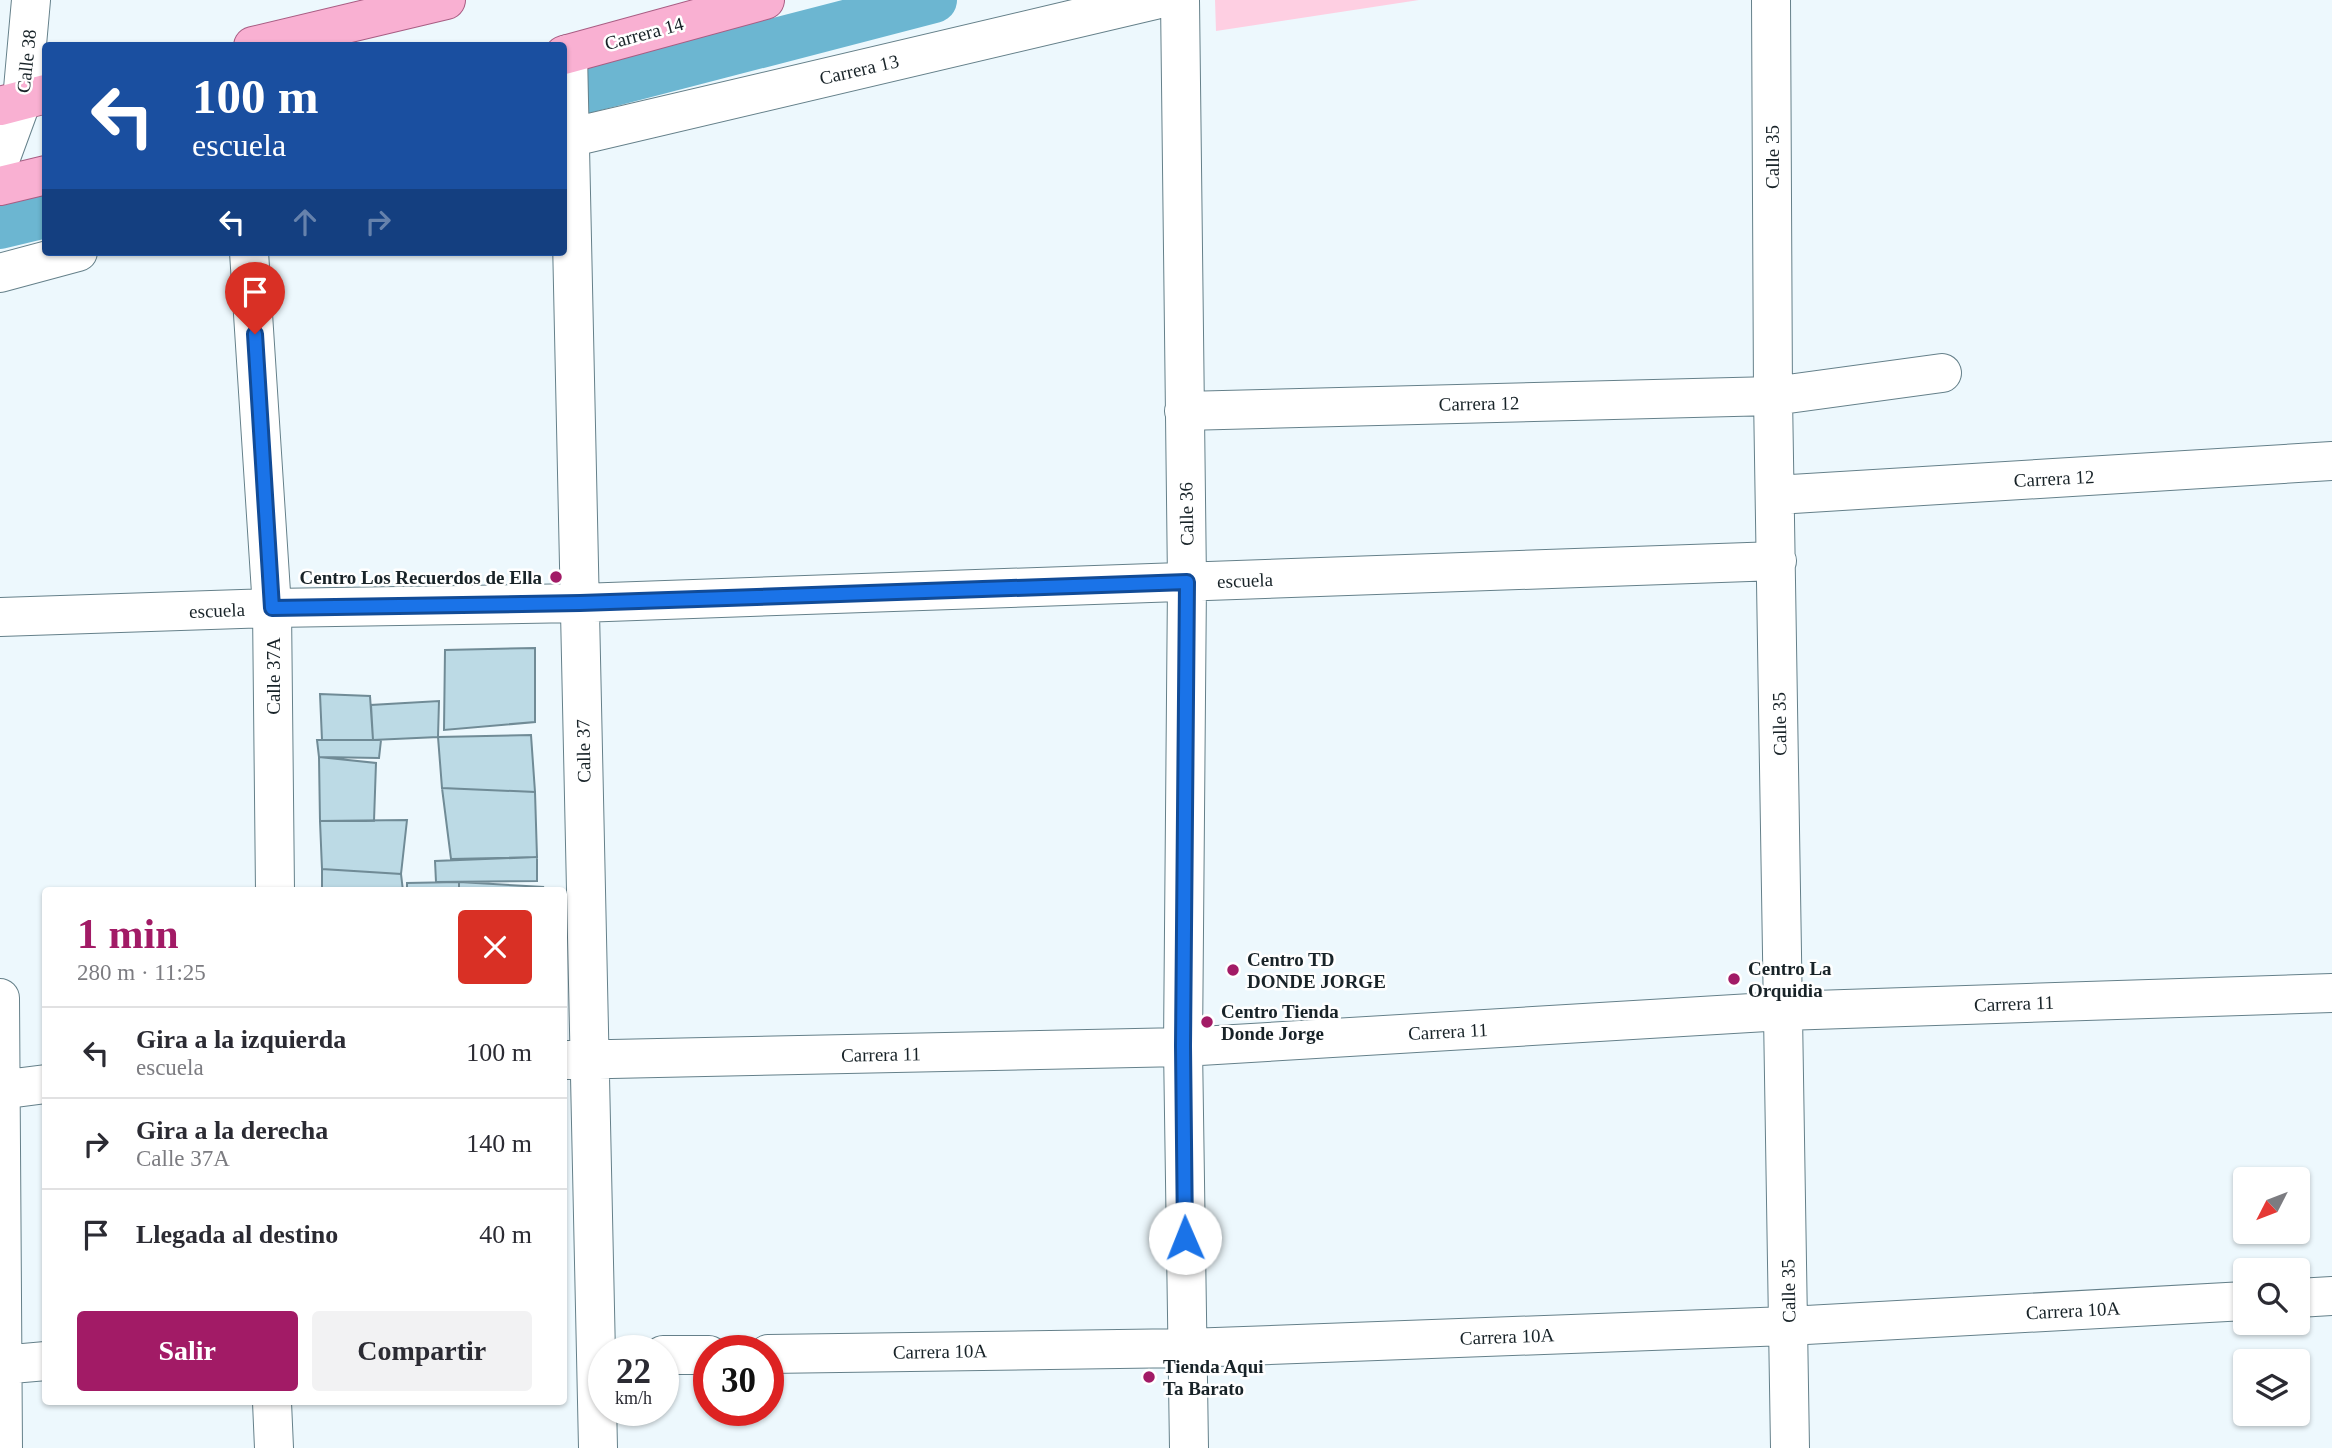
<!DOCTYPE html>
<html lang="es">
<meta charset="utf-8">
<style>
body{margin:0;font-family:"Times New Roman",serif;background:#f2f2f3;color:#2b2b33;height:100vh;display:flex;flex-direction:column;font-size:26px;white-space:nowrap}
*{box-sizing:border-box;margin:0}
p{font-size:23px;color:#7c7c81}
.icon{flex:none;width:38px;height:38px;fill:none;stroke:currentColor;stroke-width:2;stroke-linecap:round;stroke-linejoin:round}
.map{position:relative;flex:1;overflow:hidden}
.sheet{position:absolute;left:42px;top:887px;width:525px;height:518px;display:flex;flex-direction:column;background:#fff;border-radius:7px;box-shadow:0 2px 5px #0004}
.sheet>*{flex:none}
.top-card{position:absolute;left:42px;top:42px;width:525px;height:214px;border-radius:7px;box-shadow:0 2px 5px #0004;background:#1a4fa0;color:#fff;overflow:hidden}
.needle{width:46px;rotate:228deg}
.fabs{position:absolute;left:2233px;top:1167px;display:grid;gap:14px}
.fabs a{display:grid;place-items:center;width:77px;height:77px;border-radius:7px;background:#fff;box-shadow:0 2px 5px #0004;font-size:35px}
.speed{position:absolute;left:588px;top:1335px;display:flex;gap:14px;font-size:35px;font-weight:700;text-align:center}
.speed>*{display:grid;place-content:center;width:91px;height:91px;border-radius:50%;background:#fff;box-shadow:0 2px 5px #0004;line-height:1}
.speed small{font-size:18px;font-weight:400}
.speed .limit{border:10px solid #d22;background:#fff;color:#111}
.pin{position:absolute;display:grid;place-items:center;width:60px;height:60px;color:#fff;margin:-72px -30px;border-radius:50% 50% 50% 0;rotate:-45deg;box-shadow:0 0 7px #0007}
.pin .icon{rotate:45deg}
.me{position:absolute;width:77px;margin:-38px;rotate:359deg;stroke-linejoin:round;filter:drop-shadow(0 0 5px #0008)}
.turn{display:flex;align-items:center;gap:24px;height:147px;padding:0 35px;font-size:32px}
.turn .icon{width:91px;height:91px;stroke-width:2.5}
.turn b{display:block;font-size:49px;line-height:60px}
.lanes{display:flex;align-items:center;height:66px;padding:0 35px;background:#0003;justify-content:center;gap:35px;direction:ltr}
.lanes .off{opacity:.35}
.round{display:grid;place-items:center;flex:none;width:74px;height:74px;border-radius:7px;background:#f2f2f3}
.overview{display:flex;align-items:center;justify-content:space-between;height:119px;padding:0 35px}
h1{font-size:42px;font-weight:700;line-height:52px;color:#a21b66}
.button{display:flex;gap:14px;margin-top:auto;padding:14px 35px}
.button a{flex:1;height:80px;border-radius:7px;background:#a21b66;color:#fff;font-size:28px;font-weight:700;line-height:80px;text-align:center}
.button a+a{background:#f2f2f3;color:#2b2b33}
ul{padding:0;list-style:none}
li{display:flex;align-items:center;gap:21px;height:91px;padding:0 35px;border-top:2px solid #e1e1e2}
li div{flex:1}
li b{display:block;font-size:26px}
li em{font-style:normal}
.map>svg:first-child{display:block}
</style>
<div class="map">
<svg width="2332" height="1448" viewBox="0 0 2332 1448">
<rect width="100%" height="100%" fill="#edf8fd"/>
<!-- green -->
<path fill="#fecfe2" d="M1215,0h204l-203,31z"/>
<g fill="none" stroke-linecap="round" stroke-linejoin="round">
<!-- canal -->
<path stroke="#6cb6d1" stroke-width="46" d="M564,96l370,-96
M0,226l46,-11"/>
</g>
<!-- building -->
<path fill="#bcdae5" stroke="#708b96" stroke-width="2" d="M535,648v74l-91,8 1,-80z
M320,694l50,2 3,44h-51z
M439,701l-1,36 -65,3 -2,-35z
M531,735l4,57 -93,-4 -4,-51z
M317,740h64l-2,18 -60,-1z
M319,757l57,6 -2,58h-54z
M442,788l93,4 2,65 -86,2z
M407,820l-6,54 -79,-5 -2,-48z
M537,857v24l-101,1 -1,-21z
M322,869l79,5 2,17h-81z
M459,882l84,5 -1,4h-83z
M459,882v9h-52v-8z"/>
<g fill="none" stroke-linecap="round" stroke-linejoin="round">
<defs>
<path id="minor" d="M1180,0l7,582 -4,465 6,401
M1771,0l2,396 17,1052
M568,54l30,1394
M564,139l591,-139
M0,160l22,-60 9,-100
M249,252l23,356 3,283
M0,273l78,-21
M1184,411l589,-15 169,-23
M1776,495l556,-34
M0,617l272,-9 308,-5 1197,-42
M0,998l3,450
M564,1060l619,-13 601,-36 548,-18
M0,1090l46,-6
M2298,1298l34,-2
M768,1354l419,-6 601,-22 457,-25
M663,1355h46
M0,1365l46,-4
M272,1402l2,46"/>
<path id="major" d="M253,46l193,-46
M564,55l201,-55
M0,106l46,-12
M0,186l46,-11"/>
</defs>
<!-- minor casing -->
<use href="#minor" stroke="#65808a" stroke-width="40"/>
<!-- major casing -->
<use href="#major" stroke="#a85d83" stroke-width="40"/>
<!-- minor -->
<use href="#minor" stroke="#fff" stroke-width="38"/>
<!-- major -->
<use href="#major" stroke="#f9b0d2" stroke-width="38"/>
</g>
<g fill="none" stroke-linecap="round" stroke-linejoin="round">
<defs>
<path id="route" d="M255,334l17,274 308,-5 607,-21 -4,464 2,192"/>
</defs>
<!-- route casing -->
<use href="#route" stroke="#114b97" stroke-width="18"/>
<!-- route -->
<use href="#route" stroke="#1a73e8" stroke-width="12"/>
</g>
<!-- markers -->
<g fill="#a21b66" stroke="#fff" stroke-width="2.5">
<circle cx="556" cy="577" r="7"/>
<circle cx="1233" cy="970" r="7"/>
<circle cx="1734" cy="979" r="7"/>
<circle cx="1207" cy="1022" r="7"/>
<circle cx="1149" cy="1377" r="7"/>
</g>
<g text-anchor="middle" stroke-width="5" stroke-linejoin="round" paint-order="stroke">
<!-- street labels -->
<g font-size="19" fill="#182328" stroke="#fff">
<text transform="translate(644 33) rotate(-15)" y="7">Carrera 14</text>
<text transform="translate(26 61) rotate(-84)" y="7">Calle 38</text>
<text transform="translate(859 69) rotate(-13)" y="7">Carrera 13</text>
<text transform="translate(1772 157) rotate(-90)" y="7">Calle 35</text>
<text transform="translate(1479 403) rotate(-1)" y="7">Carrera 12</text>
<text transform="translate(2054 478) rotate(-3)" y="7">Carrera 12</text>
<text transform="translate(1186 514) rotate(-91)" y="7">Calle 36</text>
<text transform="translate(1245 580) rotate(-2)" y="7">escuela</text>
<text transform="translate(217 610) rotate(-2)" y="7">escuela</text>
<text transform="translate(273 676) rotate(-90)" y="7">Calle 37A</text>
<text transform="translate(1779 724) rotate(-91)" y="7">Calle 35</text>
<text transform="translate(583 751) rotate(-91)" y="7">Calle 37</text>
<text transform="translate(2014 1003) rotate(-2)" y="7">Carrera 11</text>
<text transform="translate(1448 1031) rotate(-3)" y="7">Carrera 11</text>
<text transform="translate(881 1054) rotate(-1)" y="7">Carrera 11</text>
<text transform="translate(1788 1291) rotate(-91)" y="7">Calle 35</text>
<text transform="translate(2073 1310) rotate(-3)" y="7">Carrera 10A</text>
<text transform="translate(1507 1336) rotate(-2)" y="7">Carrera 10A</text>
<text transform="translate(940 1351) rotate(-1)" y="7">Carrera 10A</text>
</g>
<!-- poi labels -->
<g font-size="19" font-weight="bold" fill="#182328" stroke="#fff" text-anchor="start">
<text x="542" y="584" text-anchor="end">Centro Los Recuerdos de Ella</text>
<text x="1247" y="966">Centro TD<tspan x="1247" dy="22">DONDE JORGE</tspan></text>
<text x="1748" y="975">Centro La<tspan x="1748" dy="22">Orquidia</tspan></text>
<text x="1221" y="1018">Centro Tienda<tspan x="1221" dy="22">Donde Jorge</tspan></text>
<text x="1163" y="1373">Tienda Aqui<tspan x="1163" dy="22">Ta Barato</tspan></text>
</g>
</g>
</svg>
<div class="fabs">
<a><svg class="needle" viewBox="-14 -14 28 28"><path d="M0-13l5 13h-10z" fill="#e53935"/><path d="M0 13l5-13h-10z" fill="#7c7c81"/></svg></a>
<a><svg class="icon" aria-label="search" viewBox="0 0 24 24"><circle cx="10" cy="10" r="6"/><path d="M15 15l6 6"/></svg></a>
<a><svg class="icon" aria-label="layers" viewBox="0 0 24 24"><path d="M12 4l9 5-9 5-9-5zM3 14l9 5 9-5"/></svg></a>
</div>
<div class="speed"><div>22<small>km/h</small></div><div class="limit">30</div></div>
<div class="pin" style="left:255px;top:334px;background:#d93025"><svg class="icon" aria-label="arrive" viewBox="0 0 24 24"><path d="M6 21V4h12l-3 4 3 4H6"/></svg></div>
<svg class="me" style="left:1185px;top:1238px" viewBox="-20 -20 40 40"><circle r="19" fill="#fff"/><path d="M0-13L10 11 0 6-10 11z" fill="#1a73e8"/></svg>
<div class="top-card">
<div class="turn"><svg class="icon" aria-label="left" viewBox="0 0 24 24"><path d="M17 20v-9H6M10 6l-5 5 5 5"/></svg><div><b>100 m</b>escuela</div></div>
<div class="lanes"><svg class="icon" aria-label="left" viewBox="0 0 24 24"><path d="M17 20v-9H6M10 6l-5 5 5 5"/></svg><svg class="icon off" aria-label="ahead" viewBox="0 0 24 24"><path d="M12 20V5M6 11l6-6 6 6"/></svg><svg class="icon off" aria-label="right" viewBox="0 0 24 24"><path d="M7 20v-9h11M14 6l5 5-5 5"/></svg></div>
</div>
<section class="sheet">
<div class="overview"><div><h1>1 min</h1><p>280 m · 11:25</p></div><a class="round" style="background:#d93025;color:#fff"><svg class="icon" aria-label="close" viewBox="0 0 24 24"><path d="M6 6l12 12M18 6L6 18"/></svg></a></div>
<ul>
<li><svg class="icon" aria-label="left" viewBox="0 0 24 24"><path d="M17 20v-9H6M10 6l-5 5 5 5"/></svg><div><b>Gira a la izquierda</b><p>escuela</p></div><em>100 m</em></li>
<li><svg class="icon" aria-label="right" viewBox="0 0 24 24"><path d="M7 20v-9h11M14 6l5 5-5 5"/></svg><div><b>Gira a la derecha</b><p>Calle 37A</p></div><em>140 m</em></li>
<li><svg class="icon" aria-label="arrive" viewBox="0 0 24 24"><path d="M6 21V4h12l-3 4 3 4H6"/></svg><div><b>Llegada al destino</b></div><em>40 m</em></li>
</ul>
<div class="button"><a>Salir</a><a>Compartir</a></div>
</section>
</div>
